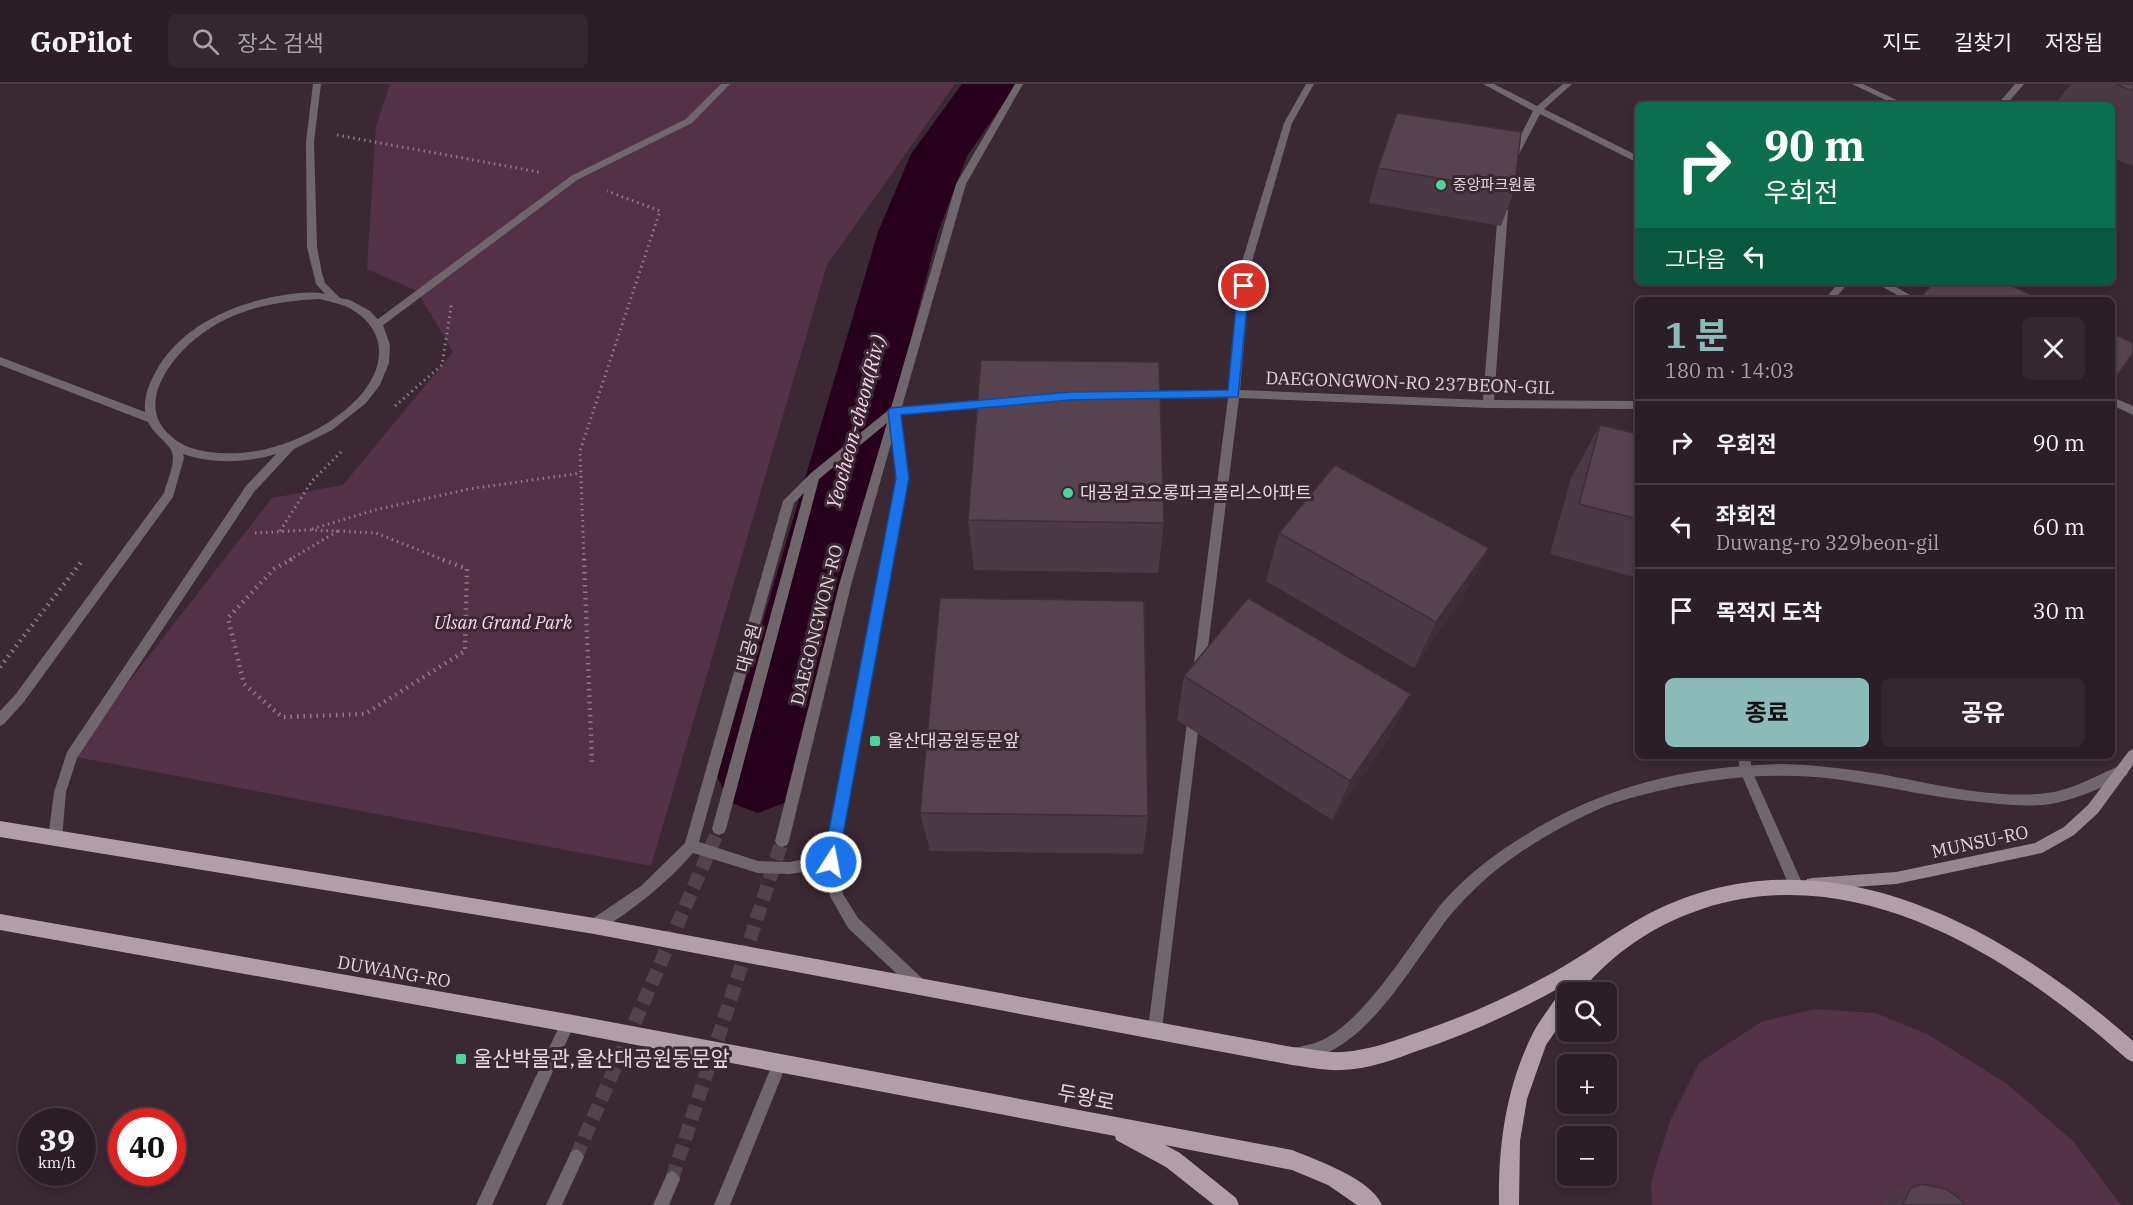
<!DOCTYPE html>
<html lang="ko">
<meta charset="utf-8">
<style>
body{margin:0;font-family:"IBM Plex Serif","Noto Sans KR",serif;background:#34272e;color:#f1f3f6;height:100vh;display:flex;flex-direction:column;font-size:22px;white-space:nowrap}
*{box-sizing:border-box;margin:0}
p{font-size:20px;color:#a6a2a7}
.icon{flex:none;width:33px;height:33px;fill:none;stroke:currentColor;stroke-width:2;stroke-linecap:round;stroke-linejoin:round}
.map{position:relative;flex:1;overflow:hidden}
.sheet{position:absolute;left:1635px;top:213px;width:480px;height:462px;display:flex;flex-direction:column;background:#2c1e26;border-radius:9px;box-shadow:0 3px 9px #0003,0 0 0 2px #483c43}
.sheet>*{flex:none}
.banner{position:absolute;left:1635px;top:18px;width:480px;height:183px;border-radius:9px;box-shadow:0 3px 9px #0003,0 0 0 2px #483c43;background:#0b6e4f;color:#fff;overflow:hidden}
.buttons{position:absolute;left:1557px;top:898px;display:grid;gap:12px}
.buttons a{display:grid;place-items:center;width:60px;height:60px;border-radius:9px;background:#2c1e26;box-shadow:0 3px 9px #0003,0 0 0 2px #483c43;font-size:30px}
.speed{position:absolute;left:18px;top:1024px;display:flex;gap:12px;font-size:30px;font-weight:700;text-align:center}
.speed>*{display:grid;place-content:center;width:78px;height:78px;border-radius:50%;background:#2c1e26;box-shadow:0 3px 9px #0003,0 0 0 2px #483c43;line-height:1}
.speed small{font-size:15px;font-weight:400}
.speed .limit{border:9px solid #d22;background:#fff;color:#111}
.pin{position:absolute;display:grid;place-items:center;width:51px;height:51px;color:#fff;margin:-26px;border:3px solid #fff;border-radius:50%;box-shadow:0 2px 6px #0007}
.me{position:absolute;width:66px;margin:-33px;rotate:11deg;stroke-linejoin:round;filter:drop-shadow(0 0 4px #0008)}
.turn{display:flex;align-items:center;gap:21px;height:126px;padding:0 30px;font-size:27px}
.turn .icon{width:78px;height:78px;stroke-width:2.5}
.turn b{display:block;font-size:42px;line-height:51px}
.then{display:flex;align-items:center;height:57px;padding:0 30px;background:#0003;gap:12px;font-size:22px}
.round{display:grid;place-items:center;flex:none;width:63px;height:63px;border-radius:9px;background:#34272e}
.headline{display:flex;align-items:center;justify-content:space-between;height:102px;padding:0 30px}
h1{font-size:36px;font-weight:700;line-height:45px;color:#8bbbb9}
.action{display:flex;gap:12px;margin-top:auto;padding:12px 30px}
.action a{flex:1;height:69px;border-radius:9px;background:#8bbbb9;color:#111;font-size:24px;font-weight:700;line-height:69px;text-align:center}
.action a+a{background:#34272e;color:#f1f3f6}
ul{padding:0;list-style:none}
li{display:flex;align-items:center;gap:18px;height:84px;padding:0 30px;border-top:2px solid #483c43}
li div{flex:1}
li b{display:block;font-size:22px}
li em{font-style:normal}
header{display:flex;align-items:center;gap:36px;box-sizing:border-box;height:84px;padding:0 30px;background:#2c1e26;border-bottom:2px solid #483c43}
header strong{font-size:28px}
nav{display:flex;gap:33px;margin-inline-start:auto;font-size:21px}
.search{width:420px;height:54px;background:#34272e;display:flex;align-items:center;gap:15px;box-sizing:border-box;padding:0 21px;border-radius:9px;color:#a6a2a7;font-size:22px}
.map>svg:first-child{display:block}
</style>
<header>
<strong>GoPilot</strong>
<div class="search"><svg class="icon" aria-label="search" viewBox="0 0 24 24"><circle cx="10" cy="10" r="6"/><path d="M15 15l6 6"/></svg>장소 검색</div>
<nav><a>지도</a><a>길찾기</a><a>저장됨</a></nav>
</header>
<div class="map">
<svg width="2133" height="1121" viewBox="0 0 2133 1121">
<rect width="100%" height="100%" fill="#3a2833"/>
<!-- green -->
<path fill="#533247" d="M390,0h565l-128,181 -176,601 -580,-110 201,-258 71,-13 110,-133 -36,-61 -50,-22 9,-143z
M1814,925l62,4 53,22 78,49 66,57 48,64h-469l-1,-23 19,-61 29,-58 62,-41z"/>
<g fill="none" stroke-linecap="round" stroke-linejoin="round">
<!-- river -->
<path fill="#27011c" fill-rule="evenodd" d="M962,0h55l-50,72 -29,76 -139,544 -12,26 -29,11 -29,-11 -12,-26 161,-544 33,-78z"/>
<!-- tertiary-tunnel -->
<path stroke="#53424c" stroke-width="14" stroke-dasharray="14 7" stroke-linecap="butt" d="M576,1073l143,-328
M672,1095l110,-338"/>
<!-- path-far1 -->
<path stroke="#8b7c85" stroke-width="3" stroke-dasharray="1.5 4" stroke-linecap="butt" d="M337,51l202,37
M395,322l47,-41 9,-58 -2,-5
M312,445l63,-19 94,-21 112,-16
M280,447l32,-50 29,-29
M338,447l38,2 68,27
M255,449l53,-3 30,1
M289,476l49,-29
M584,476l-4,-109 80,-240 -53,-20"/>
<!-- path -->
<path stroke="#8b7c85" stroke-width="4.5" stroke-dasharray="1.5 5" stroke-linecap="butt" d="M292,475l-18,10 -46,49 16,66 38,33 83,-3 100,-63 2,-82 -26,-10
M584,475l8,203
M0,583l82,-106"/>
<!-- service -->
<path fill="#70676c" fill-rule="evenodd" d="M313,0h8l-7,58 3,105 5,26 3,10 15,15 10,2 20,11 13,14 7,20 -1,18 -9,22 -14,18 -34,27 -38,19 -40,43 -177,266 -11,34 -4,47 -2,4 -5,2 -5,-2 -2,-4 6,-47 13,-40 179,-266 30,-32c-30,9 -63,10 -93,0l1,4 -11,39 -150,206 -19,21 -4,2v-15l15,-16 149,-202c3,-13 15,-35 5,-46 -7,-9 -16,-14 -21,-25l-148,-57v-8l145,55c-1,-15 3,-26 10,-39 25,-47 79,-70 129,-78 13,-2 28,-4 41,-1l-9,-10 -9,-37 -1,-105zM319,215c9,2 18,4 26,7 43,20 43,60 13,92 -17,18 -41,33 -64,42 -27,11 -56,16 -85,12 -14,-2 -27,-6 -37,-15 -40,-32 1,-83 31,-104 34,-25 75,-32 116,-34z
M1784,680c33,1 64,5 96,10 53,10 121,27 174,18 24,-5 45,-18 68,-27l5,2 1,4 -1,4c-24,12 -49,24 -76,29 -20,3 -41,1 -61,-1 -52,-4 -103,-17 -155,-24 -64,-8 -130,-1 -193,16 -15,4 -31,8 -45,15 -42,19 -85,44 -119,76 -14,13 -27,27 -38,43 -33,43 -72,115 -128,129 -7,1 -12,4 -18,1l-2,-5 2,-5c8,-4 18,-4 26,-8 46,-20 91,-100 123,-139 23,-26 51,-48 81,-66 81,-51 165,-70 260,-72z"/>
<!-- pedestrian -->
<path fill="#70676c" fill-rule="evenodd" d="M721,0h9l-38,39 -115,57 -195,146h-8v-4l197,-146 115,-57z"/>
<!-- minor -->
<path fill="#70676c" fill-rule="evenodd" d="M1306,0h8l-22,39 -41,142 -11,125 243,10 15,-190 5,-3 5,3 -14,190 144,1v8l-150,-1 -249,-10 -34,273 -2,4 -4,1 -4,-1 -2,-4 35,-273 -84,1 -5,-4 5,-4 85,-1 12,-125 43,-142z
M1483,0h11l43,22 26,-22h9l-28,25 94,47v7l-98,-49 -24,46h-6l-1,-2 24,-47z
M1852,0h11l44,21h-11z
M2015,0h9l-18,21h-9z
M1839,198h10l-15,18h-10z
M1874,198h13l32,18h-13z
M2112,313l21,9v9l-21,-10z
M992,315l5,4 -5,4 -98,8 -5,-4 5,-4z
M1194,626l4,1 2,4 -38,314 -2,5 -5,2 -5,-2 -2,-5 40,-314 2,-4z
M1738,672h12l2,15 51,114 -2,5 -5,1 -5,-1 -51,-119z"/>
<!-- tertiary -->
<path fill="#70676c" fill-rule="evenodd" d="M1015,0h8l-57,100 -67,233 8,62 -70,383 6,32 15,24 66,62 2,5 -2,5 -5,2 -5,-2 -66,-62 -18,-32 -5,-27 -36,5 -31,-1 -65,-20c-27,31 -59,56 -94,78l-5,2 -5,-2 -2,-5 2,-5 52,-35 44,-43 98,-342 28,-28 80,-65 65,-224zM887,339l-48,162 -64,256 2,4 5,2 5,-2 2,-4 62,-256 41,-145 5,39 -73,377 -35,6 -31,-1 -59,-19 95,-339 10,-10 -92,336 2,4 5,2 5,-2 2,-4 93,-350z
M568,932l5,2 2,5 -83,182h-16l87,-187z
M780,972l5,2 2,5 -57,142h-16l61,-147z
M576,1065l5,3 3,5 -22,48h-16l25,-53z
M672,1087l5,3 3,5 -11,26h-16l14,-31z"/>
<!-- secondary -->
<path fill="#95868f" fill-rule="evenodd" d="M2133,665v16l-35,48 -24,22 -32,18 -146,31 -84,6 -5,-1 -2,-5 2,-5 5,-1 84,-6 139,-29 29,-16 24,-22 41,-54z"/>
<!-- primary -->
<path fill="#b19ea9" fill-rule="evenodd" d="M0,737l594,97 698,129c17,1 34,6 51,5 26,-2 51,-11 76,-20 47,-16 92,-36 135,-60 30,-17 57,-37 87,-54 175,-96 358,5 492,123v21l-6,-3c-113,-100 -268,-202 -425,-150 -48,16 -90,44 -122,84h-12v20l-22,32 -19,54 -7,42 -1,64h-20c-1,-60 7,-118 34,-172 9,-17 22,-31 30,-47 -47,26 -95,48 -146,65 -24,9 -49,18 -75,19 -17,1 -33,-3 -50,-5l-698,-131 -594,-97z
M0,830l568,100 724,136c25,10 79,29 90,55h-25l-29,-20 -36,-15 -127,-25 15,8 56,45 3,7h-25l-48,-38 -50,-27 -1,-4 -547,-104 -568,-102z"/>
</g>
<!-- wall -->
<path fill="#4b3a45" d="M2071,0h62v82l-21,-8v-53h-58z
M1378,84l136,23 -13,35 -132,-23z
M1600,341l38,9v144l-88,-24 21,-76z
M968,436l196,3 -6,50 -184,-3z
M1279,449l185,63 -50,72 -148,-87z
M1184,592l205,61 -57,83 -155,-100z
M920,729l228,3 -5,38 -213,-3z
M1921,1100l43,21h-82l6,-11 10,-4z"/>
<!-- shaded-wall -->
<path fill="#3d2f38" d="M1489,464l-25,48 -50,72 22,-46z
M1411,610l-22,43 -57,83 18,-39z"/>
<!-- building -->
<path fill="#574350" stroke="#3d2f38" stroke-width="1.5" d="M2115,0h18v7z
M1397,29l124,19 -7,59 -136,-23z
M1934,198h70l38,18h-124z
M2112,249l21,10v10l-21,30z
M981,276l178,2 5,161 -196,-3z
M1600,341l38,9v85l-59,-15z
M1335,381l154,83 -53,74 -157,-89z
M940,514l204,3 4,215 -228,-3z
M1248,514l163,96 -61,87 -166,-105z
M1921,1100l25,5 14,10 4,6h-62l9,-17z"/>
<!-- route -->
<path fill="#1a73e8" stroke="#114b97" stroke-width="1.5" d="M1244,199l5,3 -11,111 -167,3 -170,15 8,63 -71,384 -2,5 -5,2 -6,-2 -2,-5 73,-384 -8,-67 2,-3 181,-16 157,-2 10,-104z"/>
<!-- markers -->
<g fill="#4ed39a" stroke="#3a2833" stroke-width="2">
<circle cx="1441" cy="101" r="6"/>
<circle cx="1068" cy="409" r="6"/>
<rect x="869" y="651" width="12" height="12" rx="3"/>
<rect x="455" y="969" width="12" height="12" rx="3"/>
</g>
<g text-anchor="middle" stroke-width="6" stroke-linejoin="round" paint-order="stroke">
<!-- far-poi labels -->
<g font-size="15" fill="#e2d6dd" stroke="#3a2833" text-anchor="start">
<text x="1453" y="106">중앙파크원룸</text>
</g>
<!-- street labels -->
<g font-size="18" fill="#e2d6dd" stroke="#3a2833">
<text transform="translate(1410 299) rotate(2)" y="6">DAEGONGWON-RO 237BEON-GIL</text>
<text transform="translate(817 541) rotate(-76)" y="6">DAEGONGWON-RO</text>
<text transform="translate(749 564) rotate(-75)" y="6">대공원</text>
<text transform="translate(1980 758) rotate(-12)" y="6">MUNSU-RO</text>
<text transform="translate(394 888) rotate(10)" y="6">DUWANG-RO</text>
</g>
<!-- poi labels -->
<g font-size="18" fill="#e2d6dd" stroke="#3a2833" text-anchor="start">
<text x="1080" y="415">대공원코오롱파크폴리스아파트</text>
<text x="887" y="663">울산대공원동문앞</text>
</g>
<!-- park labels -->
<g font-size="18" font-style="italic" fill="#f9d9ec" stroke="#3a2833">
<text x="503" y="545">Ulsan Grand Park</text>
</g>
<!-- water labels -->
<g font-size="20" font-style="italic" fill="#f6d6e9" stroke="#3a2833">
<text transform="translate(856 338) rotate(-75)" y="7">Yeocheon-cheon(Riv.)</text>
</g>
<!-- near-poi labels -->
<g font-size="21" fill="#e2d6dd" stroke="#3a2833" text-anchor="start">
<text x="473" y="982">울산박물관,울산대공원동문앞</text>
</g>
<!-- near-street labels -->
<g font-size="21" fill="#e2d6dd" stroke="#3a2833">
<text transform="translate(1086 1014) rotate(11)" y="7">두왕로</text>
</g>
</g>
</svg>
<div class="buttons">
<a><svg class="icon" aria-label="search" viewBox="0 0 24 24"><circle cx="10" cy="10" r="6"/><path d="M15 15l6 6"/></svg></a>
<a>+</a>
<a>−</a>
</div>
<div class="speed"><div>39<small>km/h</small></div><div class="limit">40</div></div>
<div class="pin" style="left:1244px;top:202px;background:#d93025"><svg class="icon" aria-label="arrive" viewBox="0 0 24 24"><path d="M6 21V4h12l-3 4 3 4H6"/></svg></div>
<svg class="me" style="left:831px;top:778px" viewBox="-20 -20 40 40"><circle r="17" fill="#1a73e8" stroke="#fff" stroke-width="3"/><path d="M0-11L8 9 0 5-8 9z" fill="#fff"/></svg>
<div class="banner">
<div class="turn"><svg class="icon" aria-label="right" viewBox="0 0 24 24"><path d="M7 20v-9h11M14 6l5 5-5 5"/></svg><div><b>90 m</b>우회전</div></div>
<div class="then">그다음<svg class="icon" aria-label="left" viewBox="0 0 24 24"><path d="M17 20v-9H6M10 6l-5 5 5 5"/></svg></div>
</div>
<section class="sheet">
<div class="headline"><div><h1>1 분</h1><p>180 m · 14:03</p></div><a class="round"><svg class="icon" aria-label="close" viewBox="0 0 24 24"><path d="M6 6l12 12M18 6L6 18"/></svg></a></div>
<ul>
<li><svg class="icon" aria-label="right" viewBox="0 0 24 24"><path d="M7 20v-9h11M14 6l5 5-5 5"/></svg><div><b>우회전</b></div><em>90 m</em></li>
<li><svg class="icon" aria-label="left" viewBox="0 0 24 24"><path d="M17 20v-9H6M10 6l-5 5 5 5"/></svg><div><b>좌회전</b><p>Duwang-ro 329beon-gil</p></div><em>60 m</em></li>
<li><svg class="icon" aria-label="arrive" viewBox="0 0 24 24"><path d="M6 21V4h12l-3 4 3 4H6"/></svg><div><b>목적지 도착</b></div><em>30 m</em></li>
</ul>
<div class="action"><a>종료</a><a>공유</a></div>
</section>
</div>
